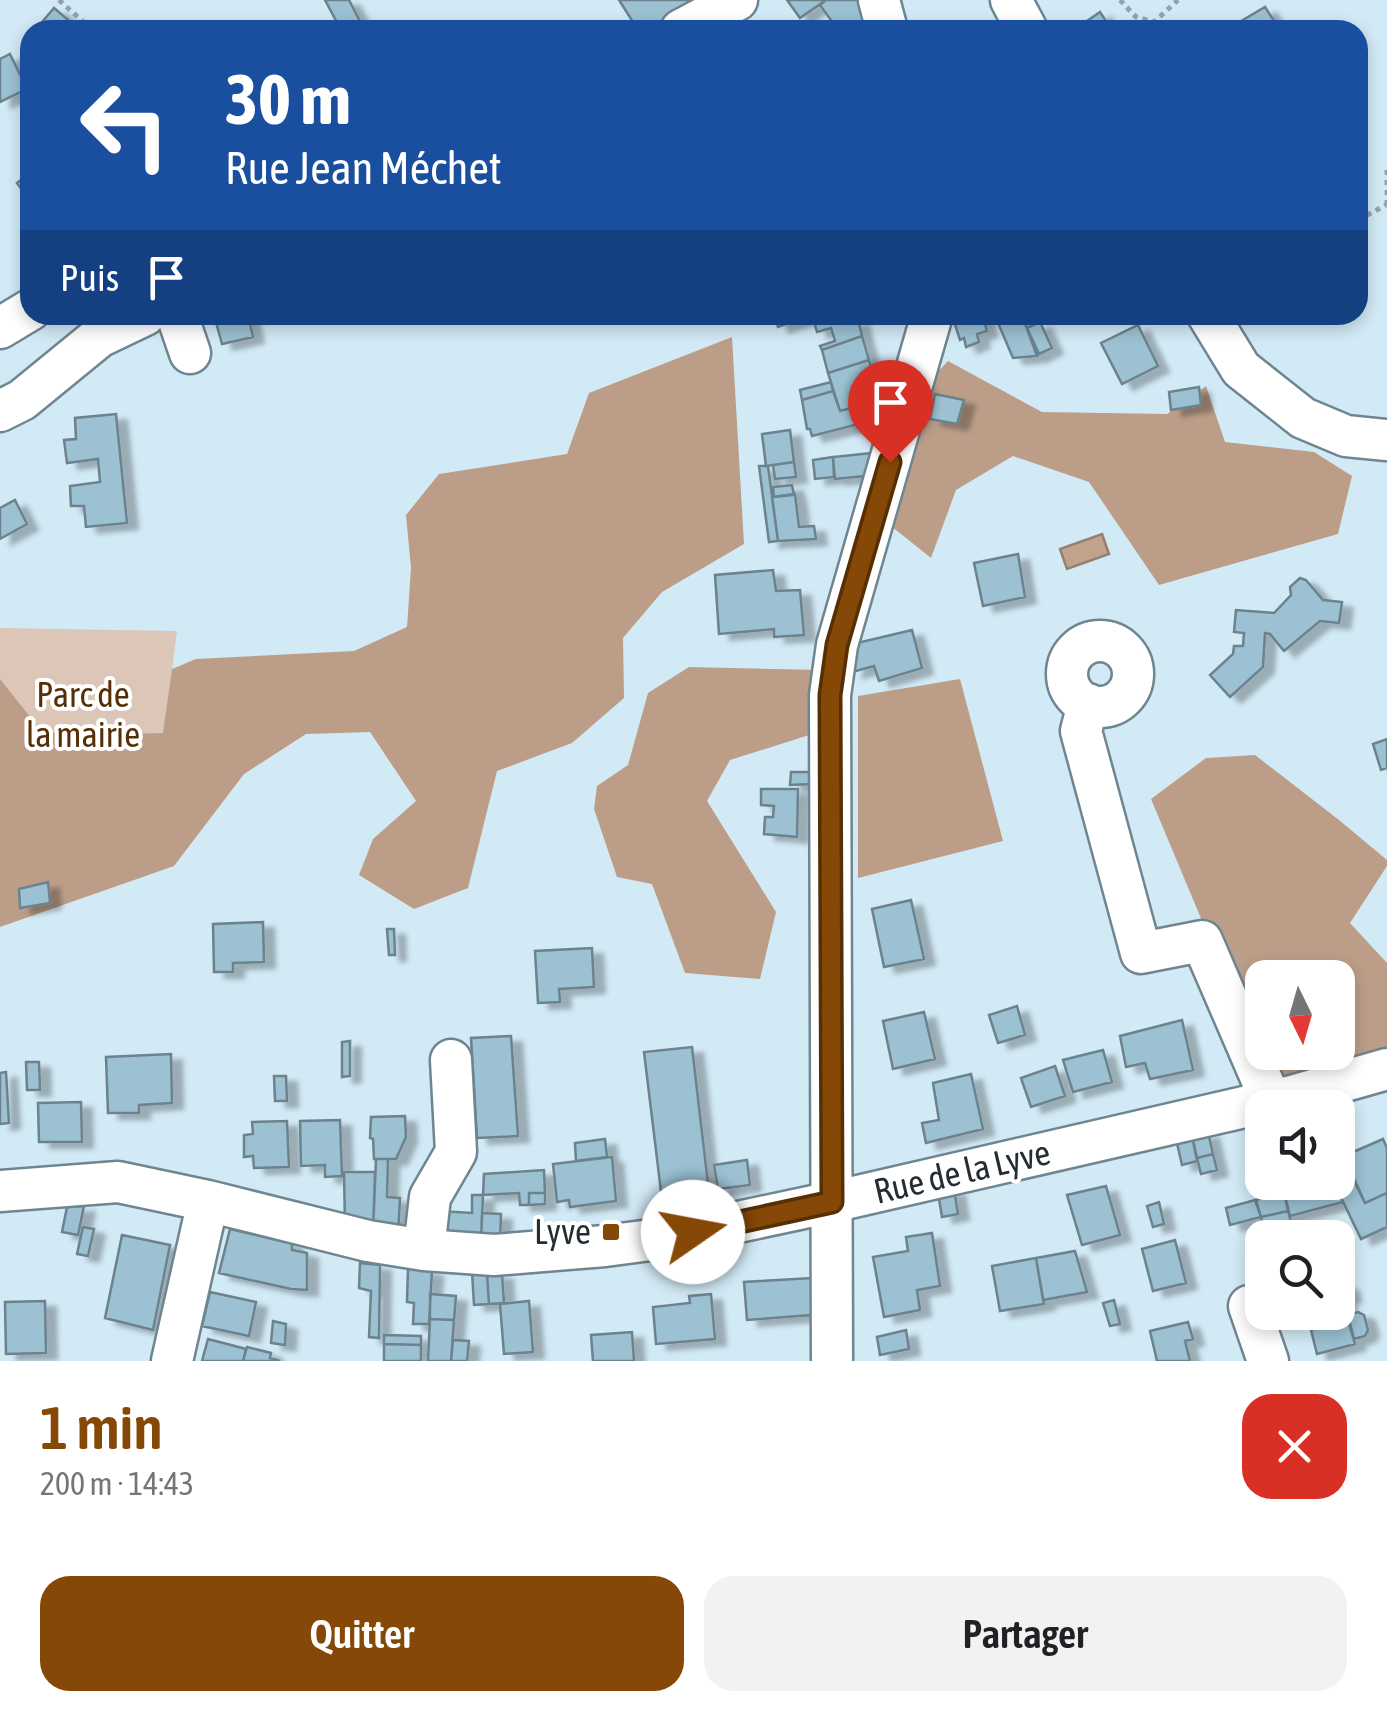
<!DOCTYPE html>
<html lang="fr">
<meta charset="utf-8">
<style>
body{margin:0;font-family:"Asap Condensed",sans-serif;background:#f2f2f2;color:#202124;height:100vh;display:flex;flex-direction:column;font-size:38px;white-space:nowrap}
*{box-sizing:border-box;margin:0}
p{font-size:32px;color:#757577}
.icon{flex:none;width:55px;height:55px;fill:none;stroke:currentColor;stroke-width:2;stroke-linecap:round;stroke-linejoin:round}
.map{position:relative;height:1361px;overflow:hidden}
.details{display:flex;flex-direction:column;background:#fff;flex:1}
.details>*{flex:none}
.guide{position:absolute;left:20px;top:20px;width:1348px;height:305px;border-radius:30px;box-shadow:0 5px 15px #0003;background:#1a4fa0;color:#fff;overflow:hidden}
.needle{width:65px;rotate:175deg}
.buttons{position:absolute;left:1245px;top:960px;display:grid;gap:20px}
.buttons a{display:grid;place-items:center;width:110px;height:110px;border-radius:20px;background:#fff;box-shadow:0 5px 15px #0003;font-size:50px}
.pin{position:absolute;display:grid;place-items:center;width:85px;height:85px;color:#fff;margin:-102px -42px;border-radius:50% 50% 50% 0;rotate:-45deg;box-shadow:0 0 10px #0007}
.pin .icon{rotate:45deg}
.me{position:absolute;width:110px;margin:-55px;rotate:78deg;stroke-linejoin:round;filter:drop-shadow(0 0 8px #0008)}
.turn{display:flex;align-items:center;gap:35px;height:210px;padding:0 40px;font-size:45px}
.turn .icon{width:130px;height:130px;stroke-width:2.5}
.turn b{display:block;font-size:70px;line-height:85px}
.then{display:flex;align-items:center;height:95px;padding:0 40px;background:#0003;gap:20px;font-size:38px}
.round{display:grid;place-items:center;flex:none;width:105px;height:105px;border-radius:30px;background:#f2f2f2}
.head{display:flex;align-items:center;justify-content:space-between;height:170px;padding:0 40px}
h1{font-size:60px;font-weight:600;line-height:75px;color:#854806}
.action{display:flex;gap:20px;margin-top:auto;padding:20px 40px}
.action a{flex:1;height:115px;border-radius:30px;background:#854806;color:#fff;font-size:40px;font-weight:600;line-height:115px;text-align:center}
.action a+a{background:#f2f2f2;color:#202124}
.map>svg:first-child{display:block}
</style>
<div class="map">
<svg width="1387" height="1361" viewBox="0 0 1387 1361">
<defs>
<filter id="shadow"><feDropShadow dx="11" dy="6" stdDeviation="2.5" flood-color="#0004"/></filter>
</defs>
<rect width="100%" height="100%" fill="#d2eaf6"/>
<!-- green -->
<path fill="#dbc6b7" d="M0,628l177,3 -24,186 -153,110z"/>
<!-- forest -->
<path fill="#bc9e88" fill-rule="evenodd" d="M732,337l12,207 -82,48 -39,46 1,60 -52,45 -75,28 -29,117 -54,21 -55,-34 14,-36 43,-38 -46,-69 -64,2 -62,40 -70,92 -174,61v-248l42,53 38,3 83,-2 9,-64 24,-10 158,-8 53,-24 4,-59 -5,-53 33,-41 128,-20 22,-61z
M948,361l94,51 125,2 39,-28 19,56 89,10 38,24 -14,58 -179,51 -70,-103 -76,-26 -57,34 -25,68 -40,-32 42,-149z
M689,667l134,3 5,59 -98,31 -23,41 69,111 -16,67 -75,-6 -33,-89 -35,-7 -23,-68 3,-23 31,-21 20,-72z
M960,679l43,162 -145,37v-182z
M1255,755l84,65 48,40v6l-37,57 37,40v92l-115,33 -121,-289 55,-41zM1262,978h76v74h-76z"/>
<!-- water -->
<path fill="#c1a38c" stroke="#928071" stroke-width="2.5" d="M1102,534l7,20 -42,15 -7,-20z"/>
<!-- building -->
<path fill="#9bc1d2" stroke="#6c828d" stroke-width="2.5" filter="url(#shadow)" d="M325,0h24l15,29 -23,1z
M619,0h97l-74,30h-4z
M787,0h39l-26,18z
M826,0h36l7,22 -10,8h-21l-18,-25z
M1265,7l15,23h-38l-4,-7z
M54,8l26,22h-41l-2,-2z
M1100,12l12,18h-38z
M10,54l17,35 -27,13v-43z
M30,173v28l-13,-18z
M214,315h34l5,22 -31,7z
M774,315h38l-34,12z
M812,315h31l3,8 12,-4 4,17 -40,14 -2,-4 15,-5 -4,-13 -14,4z
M952,315h30l5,16 -10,3 2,8 -13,5 -2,-9 -4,2z
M1014,315h8l15,41 -24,2 -15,-35z
M1040,322l12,26 -13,6 -12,-26z
M1138,325l20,41 -36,18 -21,-41z
M862,336l7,24 -41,13 -6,-23z
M869,360l11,40 -40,11 -12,-38z
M831,382l2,9 -31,9 -2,-10z
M1199,387l2,18 -30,5 -2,-18z
M833,391l7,20 40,-11 6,17 -74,19 -2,-7h-3l-5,-29z
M935,394l29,6 -7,24 -27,-5z
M116,414l11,109 -41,4 -2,-21h-13l-1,-20 30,-4 -2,-23 -31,4 -3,-23 12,-1 -1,-21z
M790,430l4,32 -28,4 -4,-32z
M872,453l-7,23 -30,3 -2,-22z
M833,457l1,20 -19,2 -2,-19z
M794,462l2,15 -21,2 -2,-14z
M759,466h9l10,75 -9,1z
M792,485l2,10 -20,2 -1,-10z
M795,494l4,33 15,-1 2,13 -38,2 -6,-44z
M15,500l12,24 -27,15v-31z
M1018,554l7,43 -42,9 -9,-43z
M773,570l3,21 24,-1 4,45 -30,2v-8l-55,5 -4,-59z
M1300,578l6,2 17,20 19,2 -3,21 -19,-2 -36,30 -14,-17 -5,-1 -2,34 -33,30 -20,-22 23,-21 1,-8h9l1,-13 -10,-1 2,-22 38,3 17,-18 -1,-8z
M912,630l10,38 -43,13 -5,-15 -22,6 5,-29z
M1387,739v29l-6,2 -8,-26z
M791,772h23v12l-24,1z
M761,789h37l-1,48 -33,-3 1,-17h8l1,-11 -13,-1z
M48,882l2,21 -30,5 -1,-19z
M911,900l13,59 -40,8 -12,-58z
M263,922l1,40 -31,1v9h-19l-1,-48z
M387,929h7l1,26h-6z
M592,948l2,39 -35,2 1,13 -22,1 -3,-52z
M1017,1006l8,29 -27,8 -9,-28z
M924,1012l11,47 -42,10 -10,-48z
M1182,1020l11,50 -43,9 -5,-16 -19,4 -6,-31z
M511,1036l7,100 -41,2 -6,-100z
M350,1041v35l-8,1v-35z
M692,1047l18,154 -47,7 -19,-156z
M1103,1050l9,32 -39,10 -10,-32z
M171,1054l1,49 -33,2v8h-31l-2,-56z
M26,1062h13l1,28h-13z
M1055,1066l10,30 -34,11 -10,-29z
M6,1072l3,51 -9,1v-51z
M971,1074l12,55 -57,14 -4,-20 17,-3 -6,-37z
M274,1076h12l1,25h-12z
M81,1102l1,40h-43l-1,-39z
M405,1116l1,21 -10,22h-22l-1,-20 -3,-1 1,-21z
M340,1120l2,56 -17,1v-12l-24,1 -1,-45z
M287,1121l2,46 -35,1 -1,-12 -9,1v-22l9,-1 -1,-12z
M1208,1132l5,22 -16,4 -5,-22z
M1192,1136l5,25 -15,4 -6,-26z
M605,1139l2,18 -31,4 -1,-18z
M1383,1139l4,9v45l-22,10 -21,-47z
M1213,1154l4,16 -16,4 -4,-16z
M612,1157l4,44 -46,6 -1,-7 -12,2 -4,-38z
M1262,1158v24h23l2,10 -29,7 -9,-38z
M376,1159h12l-1,38 13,1 -2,37 -25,-3z
M747,1160l3,25 -32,4 -4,-24z
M544,1170l1,23h-16v12h-9l-1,-12 -36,2 1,-21z
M344,1172h31l-2,60 -28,-5z
M1353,1179l12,24 22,-10v34l-26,12 -25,-52z
M1322,1182h12l9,20 -53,14 -6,-24z
M1106,1186l14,49 -38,10 -15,-50z
M954,1189l4,25 -16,3 -4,-24z
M1284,1192l4,19 -27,6 -5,-17z
M529,1193h16v11l-16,1z
M472,1195h11l-2,46 -42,-2 1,-28 32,2z
M1255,1200l6,17 -31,8 -4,-17z
M1159,1202l5,22 -11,3 -6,-21z
M84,1206l-6,29 -16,-3 5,-25z
M1288,1211l7,25 -29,2 -5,-21z
M482,1213l19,1 -1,27h-19z
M83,1227l11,2 -6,27 -11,-2z
M230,1229l62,14v7l15,3v37l-16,-1 -72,-16z
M932,1233l8,53 -23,4 3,20 -36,7 -11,-60 35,-6 -2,-14z
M122,1235l48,10 -17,85 -48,-12z
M1175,1240l11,43 -33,8 -11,-42z
M1075,1251l12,41 -44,8 -7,-42z
M1036,1258l8,46 -44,7 -8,-45z
M360,1263l20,2 -1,73 -10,-1 2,-46 -12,-3z
M408,1268l24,2 -3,54h-16l1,-21 -7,-1z
M472,1272l15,1 2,31 -15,1z
M487,1273l15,1 2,29 -15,1z
M812,1278l-1,37 -64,5 -3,-38z
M1347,1284l3,12 -6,2 2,13h-2l-6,-25z
M1338,1287l17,57 -38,10 -6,-24 3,-1 -2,-5h-2l-3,-12h31z
M210,1292l46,10 -7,34 -47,-10z
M430,1294l26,2 -2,24 -24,-1z
M711,1294l4,45 -59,5 -3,-37 37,-4 -1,-7z
M1114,1300l6,24 -10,2 -7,-23z
M45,1301l1,52 -40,1 -1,-52z
M529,1301l4,51 -29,2 -4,-50z
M1358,1312l6,3 4,15 -3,6 -11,3 -6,-24z
M430,1319l24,1 -3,41h-23z
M273,1321l13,3 -1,21 -14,-2z
M1188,1322l5,17 -8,2 5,20h-33l-7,-30z
M906,1330l3,19 -29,6 -3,-18z
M632,1332l2,29h-41l-2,-26z
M384,1335l37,1v9l-37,-1z
M208,1339l38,10 -3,12h-41z
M453,1340l16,1 -2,20h-16z
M384,1344l37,1v16h-37z
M247,1347l24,6 -1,5 10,3h-37z"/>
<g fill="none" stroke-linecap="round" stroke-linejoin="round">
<defs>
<path id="minor" d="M879,0l8,30
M1011,0l16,30
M681,30l56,-30
M177,315l13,38
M1208,315l33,54 62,49 43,18 41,4
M0,328l30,-18
M0,411l22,-11 77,-63 46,-22
M1067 674a33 33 0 1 1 66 0a33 33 0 1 1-66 0Z
M1088,704l-7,27 60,222 61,-12 69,160
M0,1191l118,-9 90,19 160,40 56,9 70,5 111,-9 53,-7 174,-37 460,-106 95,-27
M424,1250l6,-53 26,-45 -5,-92
M1249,1306l19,55
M172,1361l36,-160
M832,1361l-2,-666 7,-50 95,-330"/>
</defs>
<!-- minor casing -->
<use href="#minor" stroke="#6f8690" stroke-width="45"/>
<!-- path -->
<path stroke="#91a4ad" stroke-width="5" stroke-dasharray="5 5" stroke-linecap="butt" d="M59,0l33,30
M1120,0l16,17 18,5 24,-22
M1387,170v37
M1358,220l28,-15"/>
<!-- minor -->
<use href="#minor" stroke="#fff" stroke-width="40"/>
</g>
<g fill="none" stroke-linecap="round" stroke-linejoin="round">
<defs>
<path id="route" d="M693,1232l139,-30 -2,-507 7,-50 53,-183"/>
</defs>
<!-- route casing -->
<use href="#route" stroke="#562f04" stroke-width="25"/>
<!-- route -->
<use href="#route" stroke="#854806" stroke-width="18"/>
</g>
<!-- markers -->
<rect fill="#854806" stroke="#fff" stroke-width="4" x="601" y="1222" width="20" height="20" rx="5"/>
<g text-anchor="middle" stroke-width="8" stroke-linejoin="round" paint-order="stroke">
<!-- park labels -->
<g font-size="35" fill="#572e06" stroke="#fff">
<text x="83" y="707">Parc de<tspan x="83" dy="40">la mairie</tspan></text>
</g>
<!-- street labels -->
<g font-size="35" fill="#242e32" stroke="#fff">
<text transform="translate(962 1172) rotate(-13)" y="12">Rue de la Lyve</text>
</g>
<!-- poi labels -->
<g font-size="35" fill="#242e32" stroke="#fff" text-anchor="end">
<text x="591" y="1244">Lyve</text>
</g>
</g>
</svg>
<div class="buttons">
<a><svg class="needle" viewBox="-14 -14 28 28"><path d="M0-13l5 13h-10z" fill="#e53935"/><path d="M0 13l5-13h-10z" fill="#757577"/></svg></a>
<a><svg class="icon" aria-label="sound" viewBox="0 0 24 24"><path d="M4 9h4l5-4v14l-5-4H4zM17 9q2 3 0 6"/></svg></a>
<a><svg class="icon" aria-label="search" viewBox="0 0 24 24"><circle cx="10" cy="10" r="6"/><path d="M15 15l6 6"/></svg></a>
</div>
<div class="pin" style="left:890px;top:462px;background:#d93025"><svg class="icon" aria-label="arrive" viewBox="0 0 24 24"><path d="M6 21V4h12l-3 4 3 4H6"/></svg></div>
<svg class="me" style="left:693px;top:1232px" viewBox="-20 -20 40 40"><circle r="19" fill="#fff"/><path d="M0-13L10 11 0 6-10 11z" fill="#854806"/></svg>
<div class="guide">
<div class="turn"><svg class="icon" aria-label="left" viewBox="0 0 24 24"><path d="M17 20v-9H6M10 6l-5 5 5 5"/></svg><div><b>30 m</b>Rue Jean Méchet</div></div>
<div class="then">Puis<svg class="icon" aria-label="arrive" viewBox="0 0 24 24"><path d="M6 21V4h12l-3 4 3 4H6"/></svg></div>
</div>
</div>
<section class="details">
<div class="head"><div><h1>1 min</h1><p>200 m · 14:43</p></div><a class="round" style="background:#d93025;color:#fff"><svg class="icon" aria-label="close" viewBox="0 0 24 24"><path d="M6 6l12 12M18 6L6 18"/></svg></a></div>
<div class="action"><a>Quitter</a><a>Partager</a></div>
</section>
